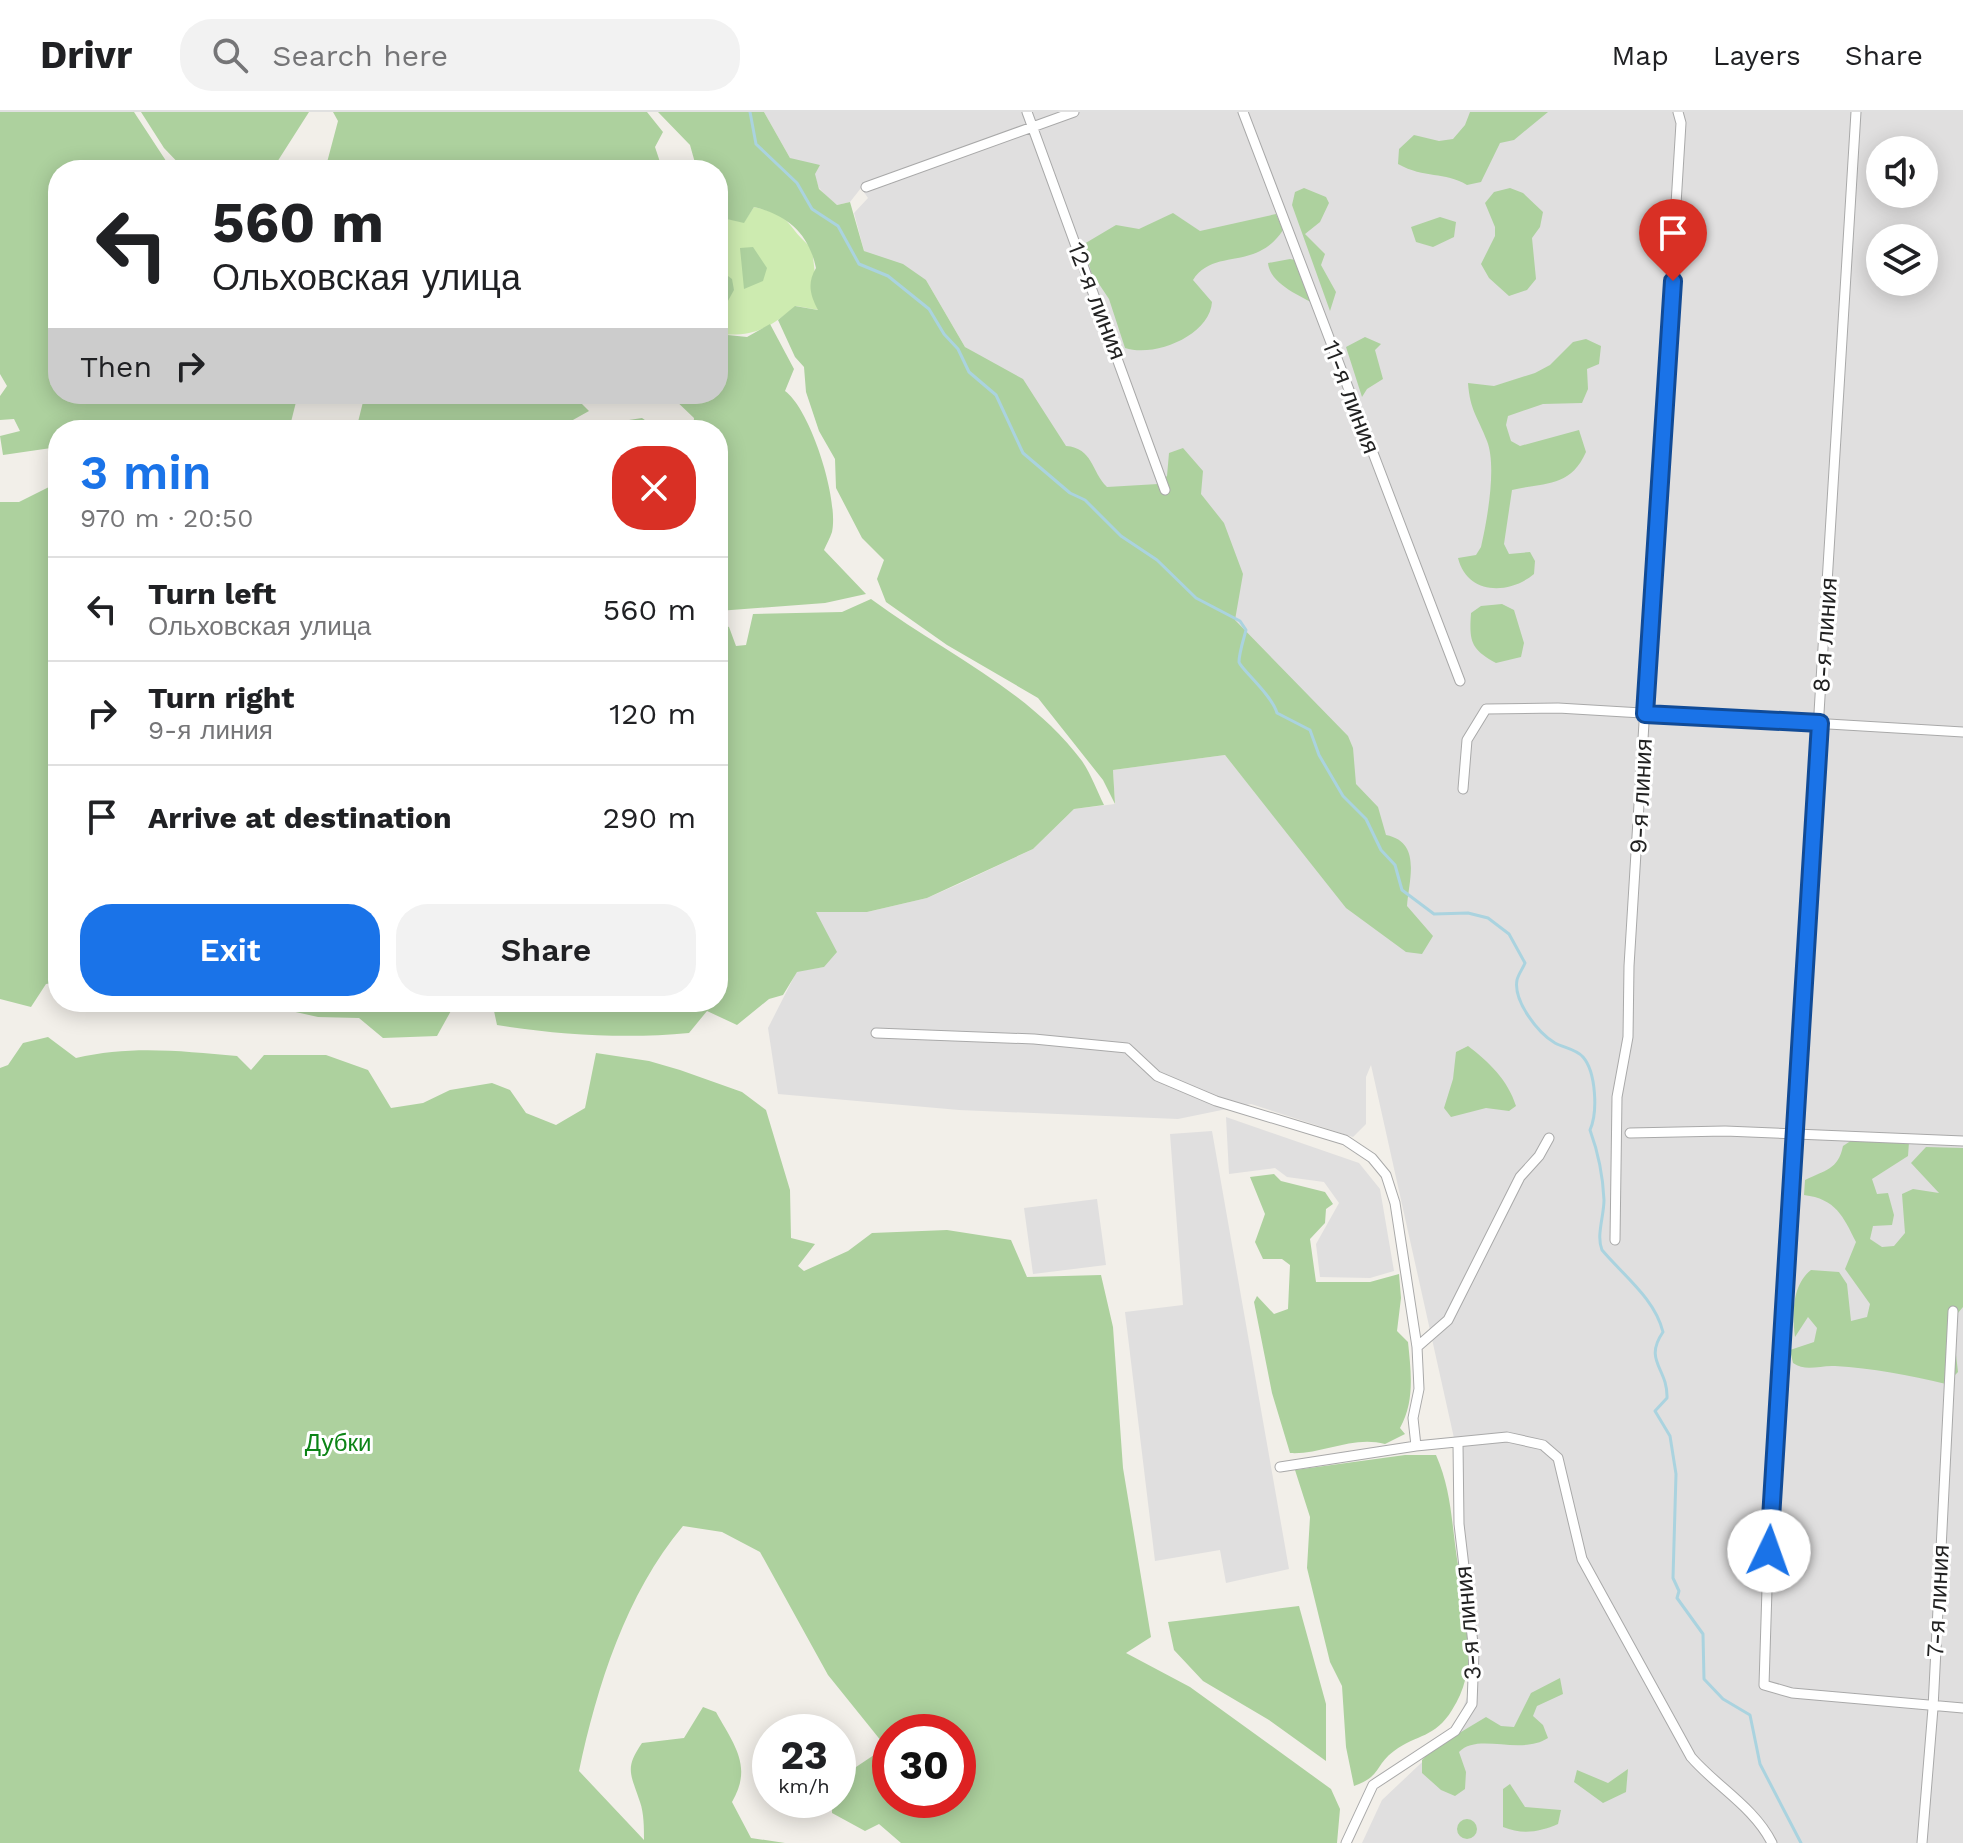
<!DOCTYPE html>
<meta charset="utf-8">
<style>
body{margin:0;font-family:"Work Sans",sans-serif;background:#f2f2f2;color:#202124;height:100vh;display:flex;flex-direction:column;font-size:30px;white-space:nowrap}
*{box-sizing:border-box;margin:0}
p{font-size:26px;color:#757577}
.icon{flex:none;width:44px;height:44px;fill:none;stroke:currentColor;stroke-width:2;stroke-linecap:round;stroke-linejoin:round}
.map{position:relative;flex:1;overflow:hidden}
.side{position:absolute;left:48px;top:308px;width:680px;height:592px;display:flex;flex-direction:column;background:#fff;border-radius:32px;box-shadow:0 4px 20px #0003}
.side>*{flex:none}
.top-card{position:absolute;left:48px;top:48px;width:680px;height:244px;border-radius:32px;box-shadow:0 4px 20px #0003;background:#fff;color:#202124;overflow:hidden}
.buttons{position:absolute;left:1866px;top:24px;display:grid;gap:16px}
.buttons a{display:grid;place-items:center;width:72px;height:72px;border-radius:50%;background:#fff;box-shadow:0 4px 20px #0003;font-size:40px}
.speed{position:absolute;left:752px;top:1602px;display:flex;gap:16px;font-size:40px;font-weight:700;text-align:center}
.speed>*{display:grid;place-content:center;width:104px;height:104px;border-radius:50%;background:#fff;box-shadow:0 4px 20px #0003;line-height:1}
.speed small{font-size:20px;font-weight:400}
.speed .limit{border:12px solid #d22;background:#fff;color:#111}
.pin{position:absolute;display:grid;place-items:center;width:68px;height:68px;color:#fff;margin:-82px -34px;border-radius:50% 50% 50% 0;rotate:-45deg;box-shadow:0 0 8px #0007}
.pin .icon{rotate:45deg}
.me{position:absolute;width:88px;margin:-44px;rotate:3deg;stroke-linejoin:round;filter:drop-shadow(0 0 6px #0008)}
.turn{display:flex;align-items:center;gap:28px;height:168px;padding:0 32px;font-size:36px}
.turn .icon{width:104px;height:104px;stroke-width:2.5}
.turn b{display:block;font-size:56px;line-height:68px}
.then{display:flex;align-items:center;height:76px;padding:0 32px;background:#0003;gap:16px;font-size:30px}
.round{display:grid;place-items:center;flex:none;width:84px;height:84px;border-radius:32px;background:#f2f2f2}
.headline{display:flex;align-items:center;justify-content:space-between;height:136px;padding:0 32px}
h1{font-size:48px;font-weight:600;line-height:60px;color:#1a73e8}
.action{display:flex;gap:16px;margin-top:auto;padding:16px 32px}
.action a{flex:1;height:92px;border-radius:32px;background:#1a73e8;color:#fff;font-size:32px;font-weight:600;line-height:92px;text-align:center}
.action a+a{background:#f2f2f2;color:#202124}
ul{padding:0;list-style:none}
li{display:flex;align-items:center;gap:24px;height:104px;padding:0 32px;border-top:2px solid #e0e0e0}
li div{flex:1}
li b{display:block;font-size:30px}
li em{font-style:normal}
header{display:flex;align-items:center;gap:48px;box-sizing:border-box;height:112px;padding:0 40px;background:#fff;border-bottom:2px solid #e0e0e0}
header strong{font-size:38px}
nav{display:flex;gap:44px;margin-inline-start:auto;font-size:28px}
.search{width:560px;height:72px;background:#f2f2f2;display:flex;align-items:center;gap:20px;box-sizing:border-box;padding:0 28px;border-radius:32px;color:#757577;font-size:30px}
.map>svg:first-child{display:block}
</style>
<header>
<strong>Drivr</strong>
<div class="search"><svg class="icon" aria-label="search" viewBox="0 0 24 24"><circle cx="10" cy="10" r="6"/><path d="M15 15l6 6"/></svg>Search here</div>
<nav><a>Map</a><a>Layers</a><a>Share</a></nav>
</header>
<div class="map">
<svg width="1963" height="1731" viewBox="0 0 1963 1731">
<rect width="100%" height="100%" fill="#f2efe9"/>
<!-- residential -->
<path fill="#e0dfdf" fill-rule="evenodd" d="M764,0h1199v1731h-601l20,-43 73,-69 20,-57 -17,-218 -87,-391 -5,12v47l-13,13 -102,-33 -73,15 -219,-9 -181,-16 -10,-66 29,-57 27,-4 -9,-55h52l60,-14 32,-14 74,-35 41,-40 41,-5 -2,-34 112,-15 106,132 -335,-521 -31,-19 -39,-67 -62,-29 -10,-38 14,-15 -7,-10 -11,14 -13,3 -10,-8 -8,-9 -5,-14 -24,-16zM1880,38h44v44h-44zM1880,126h44v44h-44z
M1226,1005l133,46 21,26 14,82 -24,7 -50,-1 -4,-33 23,-41 -15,-21 -37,-5 -12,-9 -46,6z
M1212,1019l77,438 -63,14 -6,-33 -65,11 -30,-249 58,-7 -13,-171z
M1097,1087l9,66 -73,9 -9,-66z"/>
<!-- grass -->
<path fill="#cdebb0" d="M754,95c41,9 30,18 58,41l7,62 -23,-4c-28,23 -42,31 -78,28v-117l26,5z"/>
<!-- forest -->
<path fill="#add19e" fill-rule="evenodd" d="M0,0h134l38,58h-114v224h235l3,8 -6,24 -7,4h-225v17l-55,8 -3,-19 20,-5 -6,-12 -14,1v-24l7,-10 -7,-12z
M141,0h168l-37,58h-87l-21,-22z
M333,0h314l16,20 -8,15 6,18 6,5h-342l13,-49z
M658,0h106l26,46 30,7 -5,9 4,15 18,16 13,-3 14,49 39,13 23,16 39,67 58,32 43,67c27,2 25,25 41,41l51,-3 9,-8 2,-23 14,-5 20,23 -2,23 23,29 19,51 -8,46 113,116 5,12 3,36 22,23 8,28c36,7 23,44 21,71l26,30 -11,18 -16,-2 -60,-44 -121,-153 -112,15 2,34 -12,-24 -65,-82 -91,-53 -61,-43 -9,-23 7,-19 -22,-22 -26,-50 -1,-29 -16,-28 -13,-39 -2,-25 -9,-10 -17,-37 17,-14 23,4c-8,-15 -11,-27 -2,-42 -7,-34 -28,-53 -62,-61l-10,16 -26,-6v-47h-21l-7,-25z
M1470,0h78l-34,28 -14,3 -19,39 -14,3c-23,-14 -42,-6 -69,-21l1,-15 15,-14 25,6 14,-2 12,-14z
M1304,76l22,9 3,6 -9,19 -15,12 20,20 -4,11 15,27 -6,19 -38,-106 3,-13z
M1510,76l13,5 20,19 -3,15 -8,11 4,41 -9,11 -18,6 -20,-18 -8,-14 14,-28v-9l-10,-24 9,-11z
M1173,101l27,18 76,-17 7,16c-27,42 -69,17 -90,50l19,22c-2,33 -57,56 -87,46l-16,-49 -18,-27 -7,-28 32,-19 23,4z
M1440,105l16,5 -2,15 -21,10 -17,-5 -5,-15z
M753,135l14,21 -4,13 -19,8 -4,-41z
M1290,147l6,1 24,47c-17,-10 -50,-22 -52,-44z
M724,161l8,6 2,11 -10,18 -5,-20z
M770,212l24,45 -9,22c26,19 54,109 47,141 -2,6 -6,13 -8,18l42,44 -41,9 -107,8v-181h-25l1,-12 -22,-21 2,-3h44v-60l29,3z
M1365,225l16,7 -6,6 8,29 -16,10 -5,8 -16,-50z
M1586,227l15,7 -2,18 -12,5 1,20 -6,14 -39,1 -35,12 -2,9 5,16 9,5 59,-16 7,22c-16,36 -41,30 -74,38l-8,54 5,10 21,-2 5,9 -1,13c-25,21 -67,21 -76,-16l18,-3 5,-8c6,-26 16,-81 6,-106 -9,-24 -17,-30 -19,-58l26,3 41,-13 15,-8 23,-23z
M365,282h207l17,17 -34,19h-194l-3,-8z
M642,306l17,12h-58l15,-8z
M53,373l5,2v495l-12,2 -15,23 -31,-8v-497h19z
M871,487c71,53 156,89 211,162 9,13 15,30 22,44l-30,4 -41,40 -106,49 -60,14h-51l21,40 -13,15 -27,5 -14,23 -14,4 -32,26 -30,-14 -18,22c-63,6 -130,2 -192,-8l-3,-14 -7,-9h231v-379l11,4 7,19 10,-1 7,-31 89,-2z
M1502,492l12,6 10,33 -3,14 -25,6c-25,-14 -27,-21 -25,-50l10,-7z
M251,890h217l-16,7 -15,27 -54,2 -24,-20 -41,-1z
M48,925l28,21c54,-13 106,-7 161,-2l14,14 13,-15h62l42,15 23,38 32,-5 27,-13 42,-7 18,7 16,23 30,12 29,-17 11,-55 53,8 31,9 62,22 24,18 24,80 1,48 24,6 -17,22 6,5 44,-20 24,-18 75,-3 64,10 16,37 74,-2 12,52 10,141 28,169 -25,16 64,34 141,102 9,20 -3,34h-436l-22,-19 -14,7 -33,-18v-13h6v-21l48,-32 -58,-72 -68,-123 -38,-20 -39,-6c-57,68 -86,160 -104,245l65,69c0,-12 0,-27 -4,-38 -9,-28 -16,-33 2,-59l42,-5 19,-31 13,5c18,33 37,54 16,90l19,36 34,5h-785v-775l8,-3 15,-22zM890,1620h68v68h-68z
M1468,934c21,16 40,34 48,60l-7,5 -23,-3 -35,9 -7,-9 9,-29 3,-27z
M1855,1026l54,4 -1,14 -36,23 5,15 11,-1 6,22 -2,10 -19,1 -3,13 12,8 12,-1 11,-13 -3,-39 11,-5 26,4 -28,-30 15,-16 37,1v159l-11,13 6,52 -12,12c-37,-9 -74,-16 -111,-18 -15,-1 -29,6 -42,-3l-3,-13 24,-8 3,-14 -9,-11 -13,20c-3,-23 -3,-52 16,-67l28,2 8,12 4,37 16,-4 3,-13 -25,-35 11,-27c-13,-26 -20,-43 -52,-47l1,-15c20,-10 33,-10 38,-34z
M1274,1062l7,7 44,11 8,12 -7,5 -1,14 -15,16 6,43h54l29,-8 2,24 -4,33 11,11c3,30 7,59 -8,86l5,6 -20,10c-32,-9 -64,11 -95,9l-18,-60 -18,-91 3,-6 17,18 14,-5 2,-44 -8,-6h-19l-8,-17 10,-28 -15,-37z
M1405,1343h31c13,30 15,56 19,89 6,54 30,115 -3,166 -17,28 -35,24 -58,41 -20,15 -12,25 -40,35l-8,-39 -4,-61 -12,-24 -23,-94 3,-51 -15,-47z
M1299,1494l27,98v57l-57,-41 -66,-39 -29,-31 -6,-28z
M1560,1566l3,16 -26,12 -4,10 10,9 5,13c-28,18 -70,-6 -89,14l7,20 -1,17 -10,7 -14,-6 -19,-17v-13l9,-10 55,-33 15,9 13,1 17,-34z
M1628,1657l-2,23 -23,11 -29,-21 3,-12 31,13z
M1510,1672l15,23 36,3 -3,14c-18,8 -36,11 -55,3v-38z
M1457 1717a10 10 0 1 1 20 0a10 10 0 1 1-20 0Z"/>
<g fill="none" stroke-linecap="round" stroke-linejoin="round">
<!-- stream -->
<path stroke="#aad3df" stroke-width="3" d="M750,0l6,32 41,39 15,26 26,17 21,38 29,12 41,33 15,25 14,15 11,23 27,23 27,58 47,40 15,7 36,36 36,24 39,38 44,23 6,9c-2,8 -7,23 -7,32 1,6 33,33 38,51l33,17 9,25 24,41 23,23 15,31 14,15 7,25 32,24 34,-1 20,5 21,16 16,29c-2,5 -7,12 -8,17 -4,21 21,53 38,63 9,5 21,6 28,14 13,15 15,55 7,73 8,22 13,46 14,70 0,16 -8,36 -2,50 22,26 53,49 61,82 -20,29 5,36 4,66l-12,13 15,25 6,38 -3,104 6,13 -2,7 26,36 1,45 19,20 27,16 10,49 41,79"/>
<defs>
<path id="minor" d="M1027,0l138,378
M1243,0l217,569
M1856,0l-87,1413 -5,160 28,8 171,15
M866,75l208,-75
M1463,677l4,-49 19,-31 72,-1 405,24
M876,921l158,6 93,9 30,28 59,25 129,39 27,18 14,17 9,28 22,144 2,42 -6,29 3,28 91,-9 36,8 15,13 24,101 109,198c26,30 63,50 81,86
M1630,1021l95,-2 238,10
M1615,1128l2,-143 11,-60 1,-71 52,-843 -3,-11
M1417,1235l31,-27 72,-143 19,-21 10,-18
M1280,1355l136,-21
M1346,1731l27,-58 82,-54 17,-27 2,-52 -15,-128 -1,-80
M1922,1731l11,-135 20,-397"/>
</defs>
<!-- minor casing -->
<use href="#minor" stroke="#a9a9a9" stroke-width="11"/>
<!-- minor -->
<use href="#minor" stroke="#fff" stroke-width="9"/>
</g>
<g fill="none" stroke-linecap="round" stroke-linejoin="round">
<defs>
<path id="route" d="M1673,169l-28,433 175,9 -51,828"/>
</defs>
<!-- route casing -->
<use href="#route" stroke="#114b97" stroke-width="20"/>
<!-- route -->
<use href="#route" stroke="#1a73e8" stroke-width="14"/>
</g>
<g text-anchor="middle" stroke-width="6" stroke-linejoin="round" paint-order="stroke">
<!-- street labels -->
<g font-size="24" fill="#222" stroke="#fff">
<text transform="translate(1097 189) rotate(69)" y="8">12-я линия</text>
<text transform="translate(1351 285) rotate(69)" y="8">11-я линия</text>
<text transform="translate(1825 523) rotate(-86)" y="8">8-я линия</text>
<text transform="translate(1641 684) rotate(-87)" y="8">9-я линия</text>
<text transform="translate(1938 1489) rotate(-87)" y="8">7-я линия</text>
<text transform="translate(1468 1511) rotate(-95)" y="8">3-я линия</text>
</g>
<!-- park labels -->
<g font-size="24" fill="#0c8416" stroke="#fff">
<text x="338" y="1339">Дубки</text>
</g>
</g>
</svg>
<div class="buttons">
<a><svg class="icon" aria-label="sound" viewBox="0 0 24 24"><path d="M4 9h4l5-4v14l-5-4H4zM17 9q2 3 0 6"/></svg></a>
<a><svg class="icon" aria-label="layers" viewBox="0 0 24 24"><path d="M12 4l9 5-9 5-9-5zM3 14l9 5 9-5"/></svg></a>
</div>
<div class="speed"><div>23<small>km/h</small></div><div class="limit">30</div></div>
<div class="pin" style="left:1673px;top:169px;background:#d93025"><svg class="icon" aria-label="arrive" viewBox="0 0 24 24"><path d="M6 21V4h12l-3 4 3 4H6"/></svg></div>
<svg class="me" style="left:1769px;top:1439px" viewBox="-20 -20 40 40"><circle r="19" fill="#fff"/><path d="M0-13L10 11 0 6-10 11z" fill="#1a73e8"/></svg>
<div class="top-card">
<div class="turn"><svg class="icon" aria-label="left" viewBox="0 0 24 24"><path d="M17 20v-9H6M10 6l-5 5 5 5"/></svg><div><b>560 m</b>Ольховская улица</div></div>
<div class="then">Then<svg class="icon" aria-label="right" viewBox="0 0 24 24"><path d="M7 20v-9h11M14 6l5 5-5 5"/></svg></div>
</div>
<section class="side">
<div class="headline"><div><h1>3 min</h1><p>970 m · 20:50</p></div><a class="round" style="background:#d93025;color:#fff"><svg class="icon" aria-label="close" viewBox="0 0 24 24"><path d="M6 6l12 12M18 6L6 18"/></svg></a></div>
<ul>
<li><svg class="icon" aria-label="left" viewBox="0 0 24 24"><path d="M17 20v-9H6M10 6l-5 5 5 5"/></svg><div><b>Turn left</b><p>Ольховская улица</p></div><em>560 m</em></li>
<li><svg class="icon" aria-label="right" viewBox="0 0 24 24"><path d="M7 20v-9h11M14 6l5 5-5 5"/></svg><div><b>Turn right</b><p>9-я линия</p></div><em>120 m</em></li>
<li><svg class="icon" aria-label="arrive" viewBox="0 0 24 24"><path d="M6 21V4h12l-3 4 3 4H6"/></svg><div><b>Arrive at destination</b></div><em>290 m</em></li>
</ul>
<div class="action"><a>Exit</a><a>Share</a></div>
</section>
</div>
